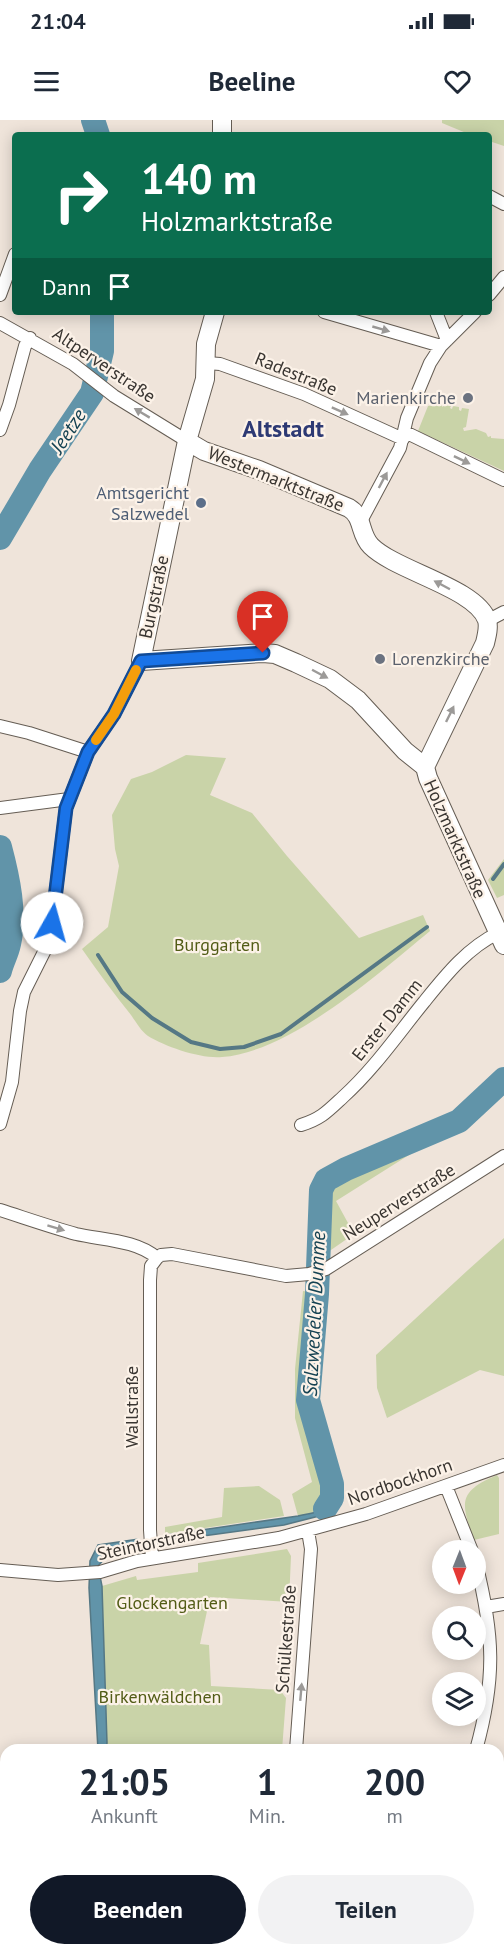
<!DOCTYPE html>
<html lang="de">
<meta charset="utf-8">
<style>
body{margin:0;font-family:"PT Sans",sans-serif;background:#f2f2f3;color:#1f2937;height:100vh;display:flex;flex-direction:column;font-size:22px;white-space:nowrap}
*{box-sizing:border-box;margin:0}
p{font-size:20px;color:#747a83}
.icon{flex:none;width:33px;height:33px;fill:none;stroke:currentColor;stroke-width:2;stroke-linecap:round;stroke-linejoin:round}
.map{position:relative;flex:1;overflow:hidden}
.sheet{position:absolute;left:0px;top:1624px;width:504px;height:212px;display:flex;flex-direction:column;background:#fff;border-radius:18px 18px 0 0;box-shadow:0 3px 15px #0003}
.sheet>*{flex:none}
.banner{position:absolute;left:12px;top:12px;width:480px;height:183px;border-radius:6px;box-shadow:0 3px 15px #0003;background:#0b6e4f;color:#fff;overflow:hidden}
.needle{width:39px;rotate:181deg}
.tools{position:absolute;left:432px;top:1420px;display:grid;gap:12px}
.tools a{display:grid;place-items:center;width:54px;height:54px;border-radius:50%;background:#fff;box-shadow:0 3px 15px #0003;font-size:30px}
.pin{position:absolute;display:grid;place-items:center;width:51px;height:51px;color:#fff;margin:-62px -26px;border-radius:50% 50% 50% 0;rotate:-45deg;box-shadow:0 0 6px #0007}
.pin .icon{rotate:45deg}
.me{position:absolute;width:66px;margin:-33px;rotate:7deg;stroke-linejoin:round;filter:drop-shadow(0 0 4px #0008)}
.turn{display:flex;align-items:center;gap:21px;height:126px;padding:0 30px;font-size:27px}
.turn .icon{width:78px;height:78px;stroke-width:2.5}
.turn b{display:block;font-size:42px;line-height:51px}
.then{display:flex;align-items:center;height:57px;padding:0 30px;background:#0003;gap:12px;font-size:22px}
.eta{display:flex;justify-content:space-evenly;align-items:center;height:102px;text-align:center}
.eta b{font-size:36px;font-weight:700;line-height:42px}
.cta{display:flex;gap:12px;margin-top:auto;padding:12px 30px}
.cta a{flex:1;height:69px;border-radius:36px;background:#111827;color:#fff;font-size:24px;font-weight:700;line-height:69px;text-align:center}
.cta a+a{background:#f2f2f3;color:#1f2937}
.status{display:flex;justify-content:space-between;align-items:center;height:42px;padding:0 30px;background:#fff;direction:ltr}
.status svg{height:16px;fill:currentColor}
header{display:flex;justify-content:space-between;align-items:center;height:78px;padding:0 30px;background:#fff;font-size:27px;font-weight:700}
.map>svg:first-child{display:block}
</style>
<div class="status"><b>21:04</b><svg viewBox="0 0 49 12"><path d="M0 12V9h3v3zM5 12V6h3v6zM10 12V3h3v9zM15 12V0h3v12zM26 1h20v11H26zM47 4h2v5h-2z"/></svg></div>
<header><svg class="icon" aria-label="menu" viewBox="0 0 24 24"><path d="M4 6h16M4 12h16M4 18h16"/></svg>Beeline<svg class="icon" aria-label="heart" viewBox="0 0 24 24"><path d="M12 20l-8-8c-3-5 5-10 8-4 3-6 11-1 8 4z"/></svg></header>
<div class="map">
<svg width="504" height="1835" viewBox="0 0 504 1835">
<rect width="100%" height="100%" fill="#efe4da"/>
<!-- green -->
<path fill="#c9d3a8" d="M442,0h62v26l-15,-5v-6h-18l-29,-12z
M435,282l7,2v3l3,-2 6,1 -1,2 2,1 1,-3 6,1v3l2,1 1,-3 7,1 -3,18 -3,1 1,3 12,-2 10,4 2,4 3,-1v2l13,1v32l-86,-40 10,-25 6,-1z
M186,635l40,3 -16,37 42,18 35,43 72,82 64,-23 7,16c-52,43 -140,121 -208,126 -21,2 -56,-10 -74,-21 -7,-5 -12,-14 -17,-21 -17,-21 -33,-43 -49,-66l26,-22 11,-61 -4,-17 -3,-34 19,-36 21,-7z
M504,739v36l-7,3 -9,-18z
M419,1012l9,11 -92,58 18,33 -23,16 -16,8 -2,-66 10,-17z
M504,1118v138l-24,-6 -93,48 -10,-30 -1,-33c43,-39 84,-79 128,-117z
M303,1171l18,3 -8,108 16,80 -1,17 -9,12 -21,5 -6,-22 20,-12 -17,-64v-49z
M497,1355l2,3v56l-25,6c-13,-37 -17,-48 23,-65z
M259,1366l21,14 4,16 -119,18v-7l57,-10 2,-29z
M287,1429l4,7 -2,46 -79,-5 -10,47 9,1 2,41 69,4 6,8 -4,52h-176l1,-7 -5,-157 34,-10 1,4 61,-8v-9z
M6,1690v140h109l-115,5v-142z"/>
<!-- water -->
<path fill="#6194a9" stroke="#557885" stroke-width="1.5" d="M334,1356l5,16 -6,16 -10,7 -39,10 -147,20 -29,10 -10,11 4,20 5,157 -1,7h-8l-9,-162 1,-27 8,-16 200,-29c6,-2 15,-2 20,-5 14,-8 7,-24 16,-35z"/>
<!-- pier -->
<path fill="#efe4da" d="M163,1412v11l-24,3v-11z"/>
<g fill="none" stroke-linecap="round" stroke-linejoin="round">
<!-- stream -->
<path stroke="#557885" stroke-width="4" d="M493,759l11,-15
M98,835l24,37 30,26 39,24 29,7 24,-2 37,-13 146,-107"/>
<!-- river -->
<path stroke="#6194a9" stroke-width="24" d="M93,0l5,15
M0,418l40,-68 52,-77 10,-42v-39
M0,727c8,30 16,67 9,97 -2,10 -7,18 -9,27
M325,1389l7,-11v-14l-24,-84 9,-106 4,-104 5,-10 20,-11 113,-48 45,-42"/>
<defs>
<path id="street" d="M489,76l15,8
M0,175l15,-41
M489,175l15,-18
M324,192l117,34
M436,192l11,28
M0,203l73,41 41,32 73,45
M207,243l13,1 84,30 99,45
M0,310l9,-25 16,-59 5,-8
M405,312l99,48
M361,401l39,-73 7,-30 23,-55 11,-17 34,-34
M487,501l17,-9
M0,606l29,7 59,19
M0,688l69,-9
M0,1004l12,-42 8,-71 4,-19 22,-44 6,-25 14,-115 22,-56 26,-38 27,-53
M301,1005c20,-6 27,-14 42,-28 31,-28 55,-63 81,-95 21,-26 43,-54 74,-69
M0,1090c25,8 51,17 76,24 26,6 61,6 81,24
M157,1138l4,-3 11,-1 114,22 23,-2 17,-5 178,-113
M446,1366l26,65
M152,1438l-2,-28v-250l1,-14 6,-8
M476,1443c18,72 20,115 0,187
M0,1450l58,5 42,-3 37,-11 142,-23 87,-24 138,-49
M486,1487l18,-3
M296,1630l15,-201 -3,-18
M498,1811h6
M454,1830v5
M131,1835l16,-5"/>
<path id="secondary" d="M222,15v-15
M215,192l-9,32 -1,35 -18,62 -46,220 122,-8 12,1 21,9 34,16 28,21 47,51 20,16 3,11 76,167
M187,321l17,10 55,19 90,38c15,9 10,26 22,38 25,25 105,42 116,74 2,7 0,15 -2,23l-60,124"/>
</defs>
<!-- street casing -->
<use href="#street" stroke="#655d54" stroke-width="14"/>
<!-- secondary casing -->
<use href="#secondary" stroke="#655d54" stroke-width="20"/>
<!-- street -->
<use href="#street" stroke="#fff" stroke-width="12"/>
<!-- secondary -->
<use href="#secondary" stroke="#fff" stroke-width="18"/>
</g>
<!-- one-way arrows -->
<defs><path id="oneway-solid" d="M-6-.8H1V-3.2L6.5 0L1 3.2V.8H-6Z" transform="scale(1.5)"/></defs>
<g fill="#9c9a98">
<use href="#oneway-solid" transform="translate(381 209) rotate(16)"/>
<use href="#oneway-solid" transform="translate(340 291) rotate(24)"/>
<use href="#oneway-solid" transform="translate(142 293) rotate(-149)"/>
<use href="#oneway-solid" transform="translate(462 340) rotate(26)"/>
<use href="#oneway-solid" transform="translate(383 360) rotate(-62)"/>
<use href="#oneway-solid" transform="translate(442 465) rotate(-152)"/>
<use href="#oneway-solid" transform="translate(320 554) rotate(28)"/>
<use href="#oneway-solid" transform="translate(450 594) rotate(-64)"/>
<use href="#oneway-solid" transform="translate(56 1108) rotate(17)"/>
<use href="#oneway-solid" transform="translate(301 1572) rotate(-85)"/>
</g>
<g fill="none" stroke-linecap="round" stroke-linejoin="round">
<defs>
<path id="route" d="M52,803l14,-115 22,-56 26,-38 27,-53 122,-8"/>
</defs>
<!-- route casing -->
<use href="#route" stroke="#114b97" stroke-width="15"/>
<!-- route -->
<use href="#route" stroke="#1a73e8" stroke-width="10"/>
<!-- slow -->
<path stroke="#f59e0b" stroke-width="10" d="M96,620l18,-26 22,-44"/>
</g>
<!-- markers -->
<g fill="#6b7280" stroke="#fcf2e8" stroke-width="2">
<circle cx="468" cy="278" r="6"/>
<circle cx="380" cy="539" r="6"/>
</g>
<circle fill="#5c6f8a" stroke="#fcf2e8" stroke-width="2" cx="201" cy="383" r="6"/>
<g text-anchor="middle" stroke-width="4.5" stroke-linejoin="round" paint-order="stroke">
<!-- street labels -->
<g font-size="18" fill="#393531" stroke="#fcf2e8">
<text transform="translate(104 245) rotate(34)" y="6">Altperverstraße</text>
<text transform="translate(296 254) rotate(22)" y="6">Radestraße</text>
<text transform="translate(276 359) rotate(22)" y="6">Westermarktstraße</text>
<text transform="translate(154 477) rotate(-78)" y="6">Burgstraße</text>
<text transform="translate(455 719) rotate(66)" y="6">Holzmarktstraße</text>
<text transform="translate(387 900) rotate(-51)" y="6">Erster Damm</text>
<text transform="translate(399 1082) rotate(-32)" y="6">Neuperverstraße</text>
<text transform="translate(132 1287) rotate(-90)" y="6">Wallstraße</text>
<text transform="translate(400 1362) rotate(-19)" y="6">Nordbockhorn</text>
<text transform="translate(151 1423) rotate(-12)" y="6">Steintorstraße</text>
<text transform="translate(286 1519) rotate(-86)" y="6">Schülkestraße</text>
</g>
<!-- worship labels -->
<g font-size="18" fill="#5b616d" stroke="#fcf2e8" text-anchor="end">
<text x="456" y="284">Marienkirche</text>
<text x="392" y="545" text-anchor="start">Lorenzkirche</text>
</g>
<!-- service labels -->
<g font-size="18" fill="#4e5e75" stroke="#fcf2e8" text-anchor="end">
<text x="189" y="379">Amtsgericht<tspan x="189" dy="21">Salzwedel</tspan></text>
</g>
<!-- park labels -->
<g font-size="18" fill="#525c16" stroke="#fcf2e8">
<text x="217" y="831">Burggarten</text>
<text x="172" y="1489">Glockengarten</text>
<text x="160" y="1583">Birkenwäldchen</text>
</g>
<!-- water labels -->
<g font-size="20" font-style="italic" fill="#154252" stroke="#fcf2e8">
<text transform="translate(68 311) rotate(-57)" y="7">Jeetze</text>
<text transform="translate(314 1194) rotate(-87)" y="7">Salzwedeler Dumme</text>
</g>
<!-- district labels -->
<g font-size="24" font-weight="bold" fill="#2e3a74" stroke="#fcf2e8">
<text x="283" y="317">Altstadt</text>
</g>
</g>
</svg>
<div class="tools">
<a><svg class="needle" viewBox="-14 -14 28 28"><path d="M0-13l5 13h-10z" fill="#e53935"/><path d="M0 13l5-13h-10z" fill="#747a83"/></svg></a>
<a><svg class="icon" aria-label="search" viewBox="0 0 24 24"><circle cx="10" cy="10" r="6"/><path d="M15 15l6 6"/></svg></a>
<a><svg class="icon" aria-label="layers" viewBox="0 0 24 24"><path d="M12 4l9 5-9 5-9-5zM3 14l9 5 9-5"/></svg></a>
</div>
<div class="pin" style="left:263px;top:533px;background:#d93025"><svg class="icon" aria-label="arrive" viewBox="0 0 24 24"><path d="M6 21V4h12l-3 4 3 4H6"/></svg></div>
<svg class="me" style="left:52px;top:803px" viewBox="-20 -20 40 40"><circle r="19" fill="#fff"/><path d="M0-13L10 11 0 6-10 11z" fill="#1a73e8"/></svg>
<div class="banner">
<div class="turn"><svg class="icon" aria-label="right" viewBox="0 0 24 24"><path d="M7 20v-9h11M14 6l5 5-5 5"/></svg><div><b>140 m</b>Holzmarktstraße</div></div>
<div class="then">Dann<svg class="icon" aria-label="arrive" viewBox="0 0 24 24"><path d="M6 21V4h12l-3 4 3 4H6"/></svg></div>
</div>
<section class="sheet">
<div class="eta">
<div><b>21:05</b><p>Ankunft</p></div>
<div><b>1</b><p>Min.</p></div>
<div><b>200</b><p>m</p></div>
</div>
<div class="cta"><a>Beenden</a><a>Teilen</a></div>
</section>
</div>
